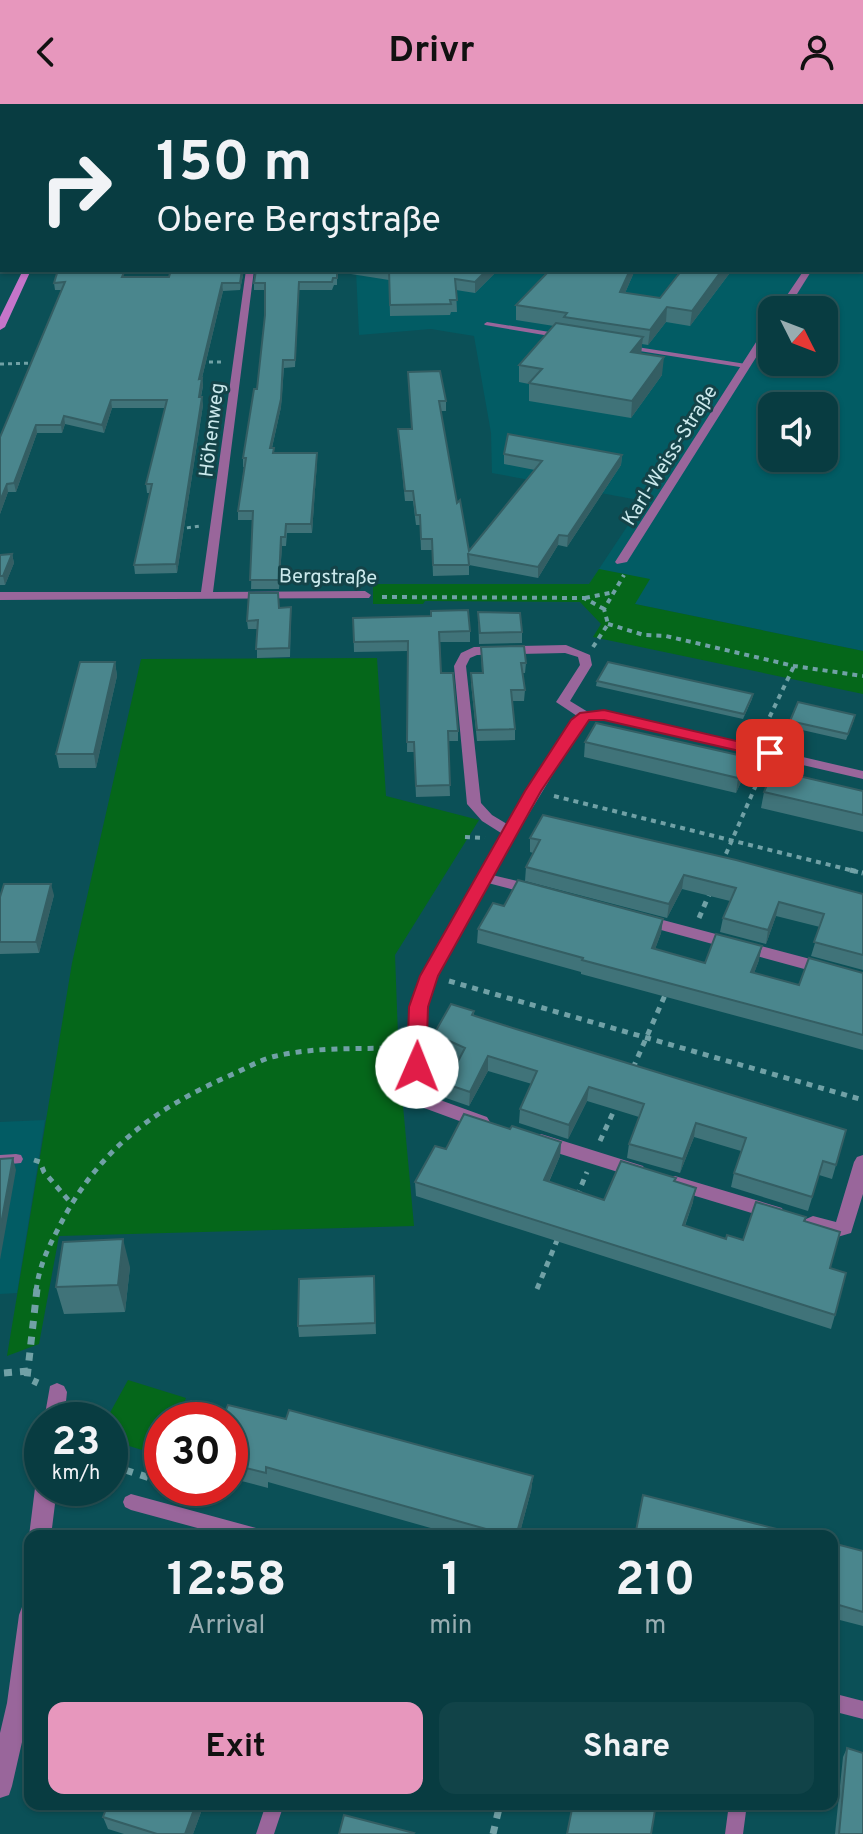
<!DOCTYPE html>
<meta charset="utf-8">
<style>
body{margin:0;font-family:Overpass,sans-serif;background:#114348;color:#f1f3f6;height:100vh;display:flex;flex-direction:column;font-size:30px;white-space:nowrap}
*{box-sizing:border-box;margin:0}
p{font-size:26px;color:#98adb1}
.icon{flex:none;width:44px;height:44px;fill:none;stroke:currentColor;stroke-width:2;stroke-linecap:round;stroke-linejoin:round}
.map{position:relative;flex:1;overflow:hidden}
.sheet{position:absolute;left:24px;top:1426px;width:814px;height:280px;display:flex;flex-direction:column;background:#083c41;border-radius:16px;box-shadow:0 2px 6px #0004,0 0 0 2px #29565a}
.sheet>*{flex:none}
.banner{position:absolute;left:0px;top:0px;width:864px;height:168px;box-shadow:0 2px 6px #0004,0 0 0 2px #29565a;background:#083c41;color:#f1f3f6;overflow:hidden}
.needle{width:52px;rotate:132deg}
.controls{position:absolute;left:758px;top:192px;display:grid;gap:16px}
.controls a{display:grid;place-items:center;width:80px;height:80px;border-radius:16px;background:#083c41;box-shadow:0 2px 6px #0004,0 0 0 2px #29565a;font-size:40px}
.speed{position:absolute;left:24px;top:1298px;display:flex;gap:16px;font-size:40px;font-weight:700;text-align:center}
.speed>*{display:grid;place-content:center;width:104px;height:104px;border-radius:50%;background:#083c41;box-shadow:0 2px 6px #0004,0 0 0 2px #29565a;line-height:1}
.speed small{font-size:20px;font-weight:400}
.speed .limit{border:12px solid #d22;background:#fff;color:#111}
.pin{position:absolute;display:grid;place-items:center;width:68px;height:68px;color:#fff;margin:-34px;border-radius:16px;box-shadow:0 4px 12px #0006}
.me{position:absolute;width:88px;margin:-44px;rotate:1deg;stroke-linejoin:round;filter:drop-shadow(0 0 6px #0008)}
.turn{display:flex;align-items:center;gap:28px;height:168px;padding:0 24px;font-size:36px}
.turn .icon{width:104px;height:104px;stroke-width:2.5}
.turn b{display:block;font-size:56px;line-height:68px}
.eta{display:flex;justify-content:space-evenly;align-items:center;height:136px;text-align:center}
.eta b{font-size:48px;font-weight:700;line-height:56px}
.primary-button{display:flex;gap:16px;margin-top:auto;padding:16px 24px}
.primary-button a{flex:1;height:92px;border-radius:16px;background:#e797bd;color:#111;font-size:32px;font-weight:700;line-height:92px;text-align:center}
.primary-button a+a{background:#114348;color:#f1f3f6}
header{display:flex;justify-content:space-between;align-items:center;height:104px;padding:0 24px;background:#e797bd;color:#111;font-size:36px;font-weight:700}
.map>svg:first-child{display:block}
</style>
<header><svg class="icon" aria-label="back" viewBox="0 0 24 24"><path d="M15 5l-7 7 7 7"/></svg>Drivr<svg class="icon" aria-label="person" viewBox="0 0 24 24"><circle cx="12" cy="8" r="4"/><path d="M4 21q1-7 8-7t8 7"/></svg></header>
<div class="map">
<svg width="863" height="1730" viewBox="0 0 863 1730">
<rect width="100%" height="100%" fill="#0b5057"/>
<!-- built -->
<path fill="#025c64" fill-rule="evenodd" d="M356,166h487l20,3v378l-228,-47 -46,-20 55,-83 -152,-28 -1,-40 -17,-97 -43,-7 -72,6zM772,206h52v52h-52zM772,302h52v52h-52z
M45,1016l-28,173 -17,1v-172z"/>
<!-- green -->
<path fill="#05671a" d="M599,465l51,10 -15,25 228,47v43l-270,-57 8,-13 -21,-22 -155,-1 -2,3h-50v-20h216z
M377,554l9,138 93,24 -84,135 4,107 15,164 -355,10 -20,108 -32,12 65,-393 69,-304z
M128,1276l58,18 -10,22h-14v27l-4,8 -48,-15v-20h-4z"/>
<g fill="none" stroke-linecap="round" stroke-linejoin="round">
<!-- path-far3 -->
<path stroke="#71a1a6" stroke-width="3" stroke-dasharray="4 4" stroke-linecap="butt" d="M201,258h22
M0,260l35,-1
M179,425l21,-3"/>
<!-- path-far2 -->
<path stroke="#71a1a6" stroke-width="4" stroke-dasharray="5 5" stroke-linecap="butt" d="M382,493l202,1 20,11
M585,494l29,-6
M608,520l36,11 22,1 128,30 69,10
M593,543l15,-23 -4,-15 20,-34
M761,631l33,-69
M554,692l304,76
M465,733l20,1
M722,759l41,-94"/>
<!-- path-far1 -->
<path stroke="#71a1a6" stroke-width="5" stroke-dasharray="6 6" stroke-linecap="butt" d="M850,766l13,3
M699,814l12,-28
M449,877l414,119
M633,964l33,-75
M600,1037l16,-35
M34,1056l6,2 4,10 27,31
M577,1092l10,-24
M537,1185l21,-51
M36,1187c3,-24 11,-41 22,-62 38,-77 95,-120 173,-154 14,-6 30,-16 45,-19 39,-9 81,-7 121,-8"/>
<!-- path -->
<path stroke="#71a1a6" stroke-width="7" stroke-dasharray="8 8" stroke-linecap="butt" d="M37,1185l-10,89 11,5
M4,1269l24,-2
M185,1316l9,-18
M110,1361l52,17
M157,1376l5,-11
M493,1730l7,-30"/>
<!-- lane -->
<path fill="#99669b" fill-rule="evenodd" d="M0,0h6l-6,2z
M862,64h1v4h-1z
M487,218l75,12 3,2 -3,2 -77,-13 -1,-1z
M624,241l122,19 4,2 -4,2 -119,-19h-3z
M16,1050l5,1 2,4 -2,4 -21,2v-10z
M131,1390l125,34 6,2 2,6h-37l-96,-26 -6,-3 -2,-5 2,-5z
M832,1589l31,8v18l-31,-8z
M266,1700h18l-10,30h-18z
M729,1700h18l-4,30h-18z"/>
<!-- street -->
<path fill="#99669b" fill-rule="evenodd" d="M93,0h6v2h-6z
M246,166h8l-41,322 152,-1 6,4 -2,3 -369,2v-8h201z
M804,166h8l-25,40h-10z
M772,218v10l-145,230 -10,2 -2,-2 152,-237z
M566,541l24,10 2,10 -22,36 18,11 16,-1 259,60v8l-259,-60 -15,1 -7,6 -90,149 46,11 3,4 -8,5 -45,-12c-37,66 -84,134 -59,213l58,21 3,5 -3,5 -6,2 -65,-24 -8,-26 -2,-24 6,-57 14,-32 75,-133 -19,-12 -15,-17 -13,-138 7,-13 13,-6zM565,549l13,4 2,8 -24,37 21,14 -70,108 -15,-9 -11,-12 -15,-137 4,-8 7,-3z
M644,811l219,58v12l-224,-61 -3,-4 3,-4z
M541,1030l102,32 3,5 -3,5 -6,2 -102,-32 -3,-5 3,-5z
M863,1051v39l-12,39 -17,5 -28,-9 -2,-5 2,-5 7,-3 23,6 18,-60 3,-5z
M675,1072l107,32 2,5 -2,5 -7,2 -106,-32 -3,-5 3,-5z
M57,1279l7,3 3,6 -3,28h-20l6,-34z
M42,1376v8h15l-6,48h-21v2l-1,-2 6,-48z
M30,1500v103l-18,79 -3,9 -9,3v-65l7,-30 12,-88 3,-8z"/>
<!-- secondary -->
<path fill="#c575ca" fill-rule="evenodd" d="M629,0h6v2h-6z
M862,150h1v6h-1z
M23,166h8l-26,57 -5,3v-13z"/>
</g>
<!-- wall -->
<path fill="#407379" d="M244,166l-4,20 -17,1 -21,87 1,8 -2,11 2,8 -26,168 -42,1 -1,-9 16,-72h-3l-1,-9 19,-76h-53l-8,25 -39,-9 -3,9h-25l-21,59h-8l-8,22v-77l62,-147h-7l-1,-7 72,-6h43z
M337,166v15h-3l-2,5h-33l-4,77 -11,1 -3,39 -9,41 2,5 43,8 -5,72h-25l-1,13h-4l-3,43h-28l2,-69h-15v-9l6,-44h-1v-9l14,-69 8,-74v-25h-11v-7z
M350,166h148l-23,23 -19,-3 1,22h-6l-1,3 -60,1 -1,-36 -38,-6z
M550,166h85l-10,23 35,5 22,-28h47v4l-39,52 -24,-4 -18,23 -6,-1 -1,10 21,21 -31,43 -102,-17v-17l-10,-2v-17l35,-39 -38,-6v-15z
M408,268l38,29v10h-5l16,92 12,48 66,-81 -31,-6v-10l118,1 -1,10 -54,82 -9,-2 -20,33 -69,-13v10l-36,1 -1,-26h-11l-1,-25h-4l-3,-24h-8l-7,-72h14z
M12,450l2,9 -9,22h-5v-30z
M279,504l12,8 -1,41 -33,1v-29h-9l-1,-8z
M478,508l44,20v11l-43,1z
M353,514l117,13v11h-30l1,31 17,58v10h-10l2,55 -34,1 -2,-45h-7l1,-101 -54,1z
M481,543l45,16 -1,10h-2l2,17 -1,11h-12l3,28v11l-38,1 -6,-58v-10h11z
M115,558l2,14 -21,92h-37l-3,-14z
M597,577l156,13 -1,5 -9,20 -147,-33z
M854,616l-8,20 -57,-13 1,-6z
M585,638l160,31 -9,20 -152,-36z
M863,687v41l-102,-24 3,-16z
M530,734l333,56v76l-52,-14 9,-29 -44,-11 -10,28 -46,-12 3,-14 7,-17 -48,-12 -15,29 -142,-37 1,-14 7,-14 -3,-1z
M54,791l-15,58 -39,1v-57z
M504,802l159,13 -2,14 -6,16 50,14 54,-3 -5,13 45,12 64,-12v77l-282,-76v-2l-104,-29 1,-14z
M474,907v5l372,114 -14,49 -13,-4 -11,36 -77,-24 3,-14 7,-22 -47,-14 -14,36 -53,-15 2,-14 10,-27 -29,-9 -23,-7 -19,38 -49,-16 1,-14 12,-25 -44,-13 -19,35 -23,-8v-14l13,-24 -25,-12v-14z
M510,1025l51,13 -1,14 -11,26 55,18 71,-19 18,21 -8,24 41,13 17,1 61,-19 26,47 5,47 -4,14 -415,-133 -1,-14 31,-33z
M130,1163l-5,45 -61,2 -8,-27z
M374,1172l2,58 -77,3 -1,-11z
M286,1315l247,57 -2,15 -12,45h-60l-191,-54v6l-38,-10v-58z
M832,1439l31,8v75l-31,-8z
M847,1644l16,86h-28l8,-77z
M204,1700l-11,30h-69l-16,-5 -5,-12z"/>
<!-- shaded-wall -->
<path fill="#345e63" d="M138,0h34l-22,2h-12z
M242,166h2l-4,20v-7z
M487,166h11l-23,23v-11z
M630,166h5l-16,37 1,-15z
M722,166h7v4l-39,52 2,-15z
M222,179l1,8 -23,95 -1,-7z
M667,203l-1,15 -18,23 2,-15z
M643,233l-2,17 -10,-2z
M664,253l-2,18 -31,43 1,-17z
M283,256l-2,47 -11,49v-8z
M202,274l1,8 -4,19v-8z
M202,293l1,8 -26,168 -1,-9z
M111,296l1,8 -8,25 -2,-8z
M64,312l1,8 -3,9 -1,-8z
M36,321l1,8 -21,59 -2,-9z
M317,349v8l-5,72 -1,-9z
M622,351l-1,10 -54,82 1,-11z
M7,380l1,8 -8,22v-13z
M559,431l-1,10 -20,33v-11z
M281,433l1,9 -3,43v-9z
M12,450l2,9 -9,22 -2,-9z
M115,558l2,14 -21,92 -2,-14z
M747,653l-2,16 -9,20 2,-15z
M684,771l-2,14 -15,29 2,-14z
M51,780l3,11 -15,58 -3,-11z
M779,798l-3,14 -10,28 2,-14z
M663,815l-2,14 -11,30 2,-15z
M762,842l-3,14 -10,27 2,-15z
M488,952v15l-19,35 1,-14z
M589,983l-2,14 -19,38 1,-14z
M696,1019l-2,14 -14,36 3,-14z
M561,1038l-1,14 -17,39 1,-15z
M13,1054l3,12 -16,90v-30z
M696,1084l-3,14 -13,37 3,-14z
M123,1135l7,28 -5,45 -7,-27z
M533,1372l-2,15 -12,45h-3z
M196,1700h8l-11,30h-8z"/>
<!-- building -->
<path fill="#4a868d" stroke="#345e63" stroke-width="2" d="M734,0h129v50l-1,-48h-127z
M58,166h67l-3,7h47l2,-7h71l-2,13h-18l-23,96 3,-1 -3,19h3l-26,167 -42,1 18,-81h-6l21,-84h-56l-9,25 -38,-9 -3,9h-25l-22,58 -7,1 -7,17v-64l65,-155 -11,1z
M256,166h81v8h-4l-1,4h-33l-4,78h-12l-2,39 -11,49h4l-1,5h44l-6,71h-25l-1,13h-4l-2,43h-29l3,-69h-15l8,-53h-3l11,-69h3l8,-74v-32h-11z
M389,166h98l-12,12 -20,-3 2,21h-7l1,4 -61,1z
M550,166h80l-10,22 40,6 22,-28h40l-30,41 -25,-4 -17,23 -86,-13 3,-4 -51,-8z
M556,219l87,14 -12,15 33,5 -32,44 -103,-18 13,-14 -23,-4z
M440,267l6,30h-7l18,102 3,-3 9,51 73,-90 -38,-7 4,-20 114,21 -54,81 -9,-1 -21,32 -70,-13 1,11h-36l-1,-26h-11l-1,-24h-4l-3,-24h-8l-7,-62h14l-4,-57z
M12,450l-9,22h-3v-21z
M249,489h29l1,15 12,-1 -2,41 -33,1 2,-29 -11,1z
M468,506l2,21 -31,1 2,41h12l5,58h-10l2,54 -34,1 -2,-44h-7l1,-101 -54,1 -1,-24 78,-2v-5z
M478,508l42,1 2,19 -42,1z
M524,542l2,17h-5l4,27h-14l4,39 -38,1 -6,-57h12l-2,-26z
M80,558h35l-21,92h-38z
M608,558l145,32 -9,20 -147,-33z
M798,598l57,13 -7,19 -58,-13z
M596,619l151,34 -9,21 -153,-36z
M773,666l90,21v24l-99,-23z
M543,711l193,45 127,34v61l-49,-13 10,-28 -45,-12 -11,28 -45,-12 13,-30 -52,-13 -15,29 -143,-37 14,-27 -10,-2z
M518,776l145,39 -11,29 53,15 11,-29 46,12 -11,26 48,13 10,-27 54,15v62l-281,-75 1,-2 -105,-29 15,-26 11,3z
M4,780h47l-15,58h-36v-45z
M451,900l23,7 -2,4 44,14 330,101 -10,35 -13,-4 -11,36 -78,-24 12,-35 -50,-15 -13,36 -54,-15 15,-40 -32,-10 -23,-7 -20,38 -49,-16 17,-38 -49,-15 -18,36 -24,-8 19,-36 -31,-14z
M464,1010l46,15 2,-3 49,16 -17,38 60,20 17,-39 55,17 -2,3 22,7 -13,37 43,14 1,-4 16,5 13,-38 50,15 -2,4 36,11 -10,36 16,5 -11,42 -420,-133 20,-36 11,3z
M13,1054l-13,72v-71z
M123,1135l-5,46 -62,2 7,-45z
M374,1172l1,47 -77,3 1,-47z
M228,1301l58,14 3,-9 244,66 -17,60h-5l-245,-69v6l-36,-9v-44h-8z
M643,1391l161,41h-169z
M832,1439l31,8v61l-31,-9z
M847,1644l16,5v81h-24z
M108,1700h88l-11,30h-28l-54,-17z
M573,1700h83l-5,30h-84z
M344,1711l70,18 -1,1h-74z"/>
<!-- route -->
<path fill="#e11d48" stroke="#92132f" stroke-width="2" d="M604,606l166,39 8,4 -8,5 -166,-38h-15l-48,71 -103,185 -10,31 -2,60 -3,5h-13l-3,-5 2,-60 11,-31 105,-185 46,-71 9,-7z"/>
<g text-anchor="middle" stroke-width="6" stroke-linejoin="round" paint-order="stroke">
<!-- far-street labels -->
<g font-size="20" fill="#cbe9ec" stroke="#144348">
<text transform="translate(211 326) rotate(-83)" y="7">Höhenweg</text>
<text transform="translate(669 351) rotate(-58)" y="7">Karl-Weiss-Straße</text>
<text transform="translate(328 472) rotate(1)" y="7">Bergstraße</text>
</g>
</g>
</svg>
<div class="controls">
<a><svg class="needle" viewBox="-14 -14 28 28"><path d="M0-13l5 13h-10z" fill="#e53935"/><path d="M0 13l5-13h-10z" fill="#98adb1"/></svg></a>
<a><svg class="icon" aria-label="sound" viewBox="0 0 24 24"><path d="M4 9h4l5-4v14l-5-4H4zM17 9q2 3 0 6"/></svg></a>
</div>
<div class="speed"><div>23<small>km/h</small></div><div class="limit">30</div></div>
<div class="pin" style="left:770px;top:649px;background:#d93025"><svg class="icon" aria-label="arrive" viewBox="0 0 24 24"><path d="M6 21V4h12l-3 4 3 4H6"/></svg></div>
<svg class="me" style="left:417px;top:963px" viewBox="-20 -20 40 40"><circle r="19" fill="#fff"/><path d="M0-13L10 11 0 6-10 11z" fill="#e11d48"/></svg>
<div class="banner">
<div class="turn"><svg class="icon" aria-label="right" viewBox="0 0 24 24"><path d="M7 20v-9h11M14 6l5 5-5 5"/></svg><div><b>150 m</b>Obere Bergstraße</div></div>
</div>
<section class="sheet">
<div class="eta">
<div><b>12:58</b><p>Arrival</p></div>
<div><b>1</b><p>min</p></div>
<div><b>210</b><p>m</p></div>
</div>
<div class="primary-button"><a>Exit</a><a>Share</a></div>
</section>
</div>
